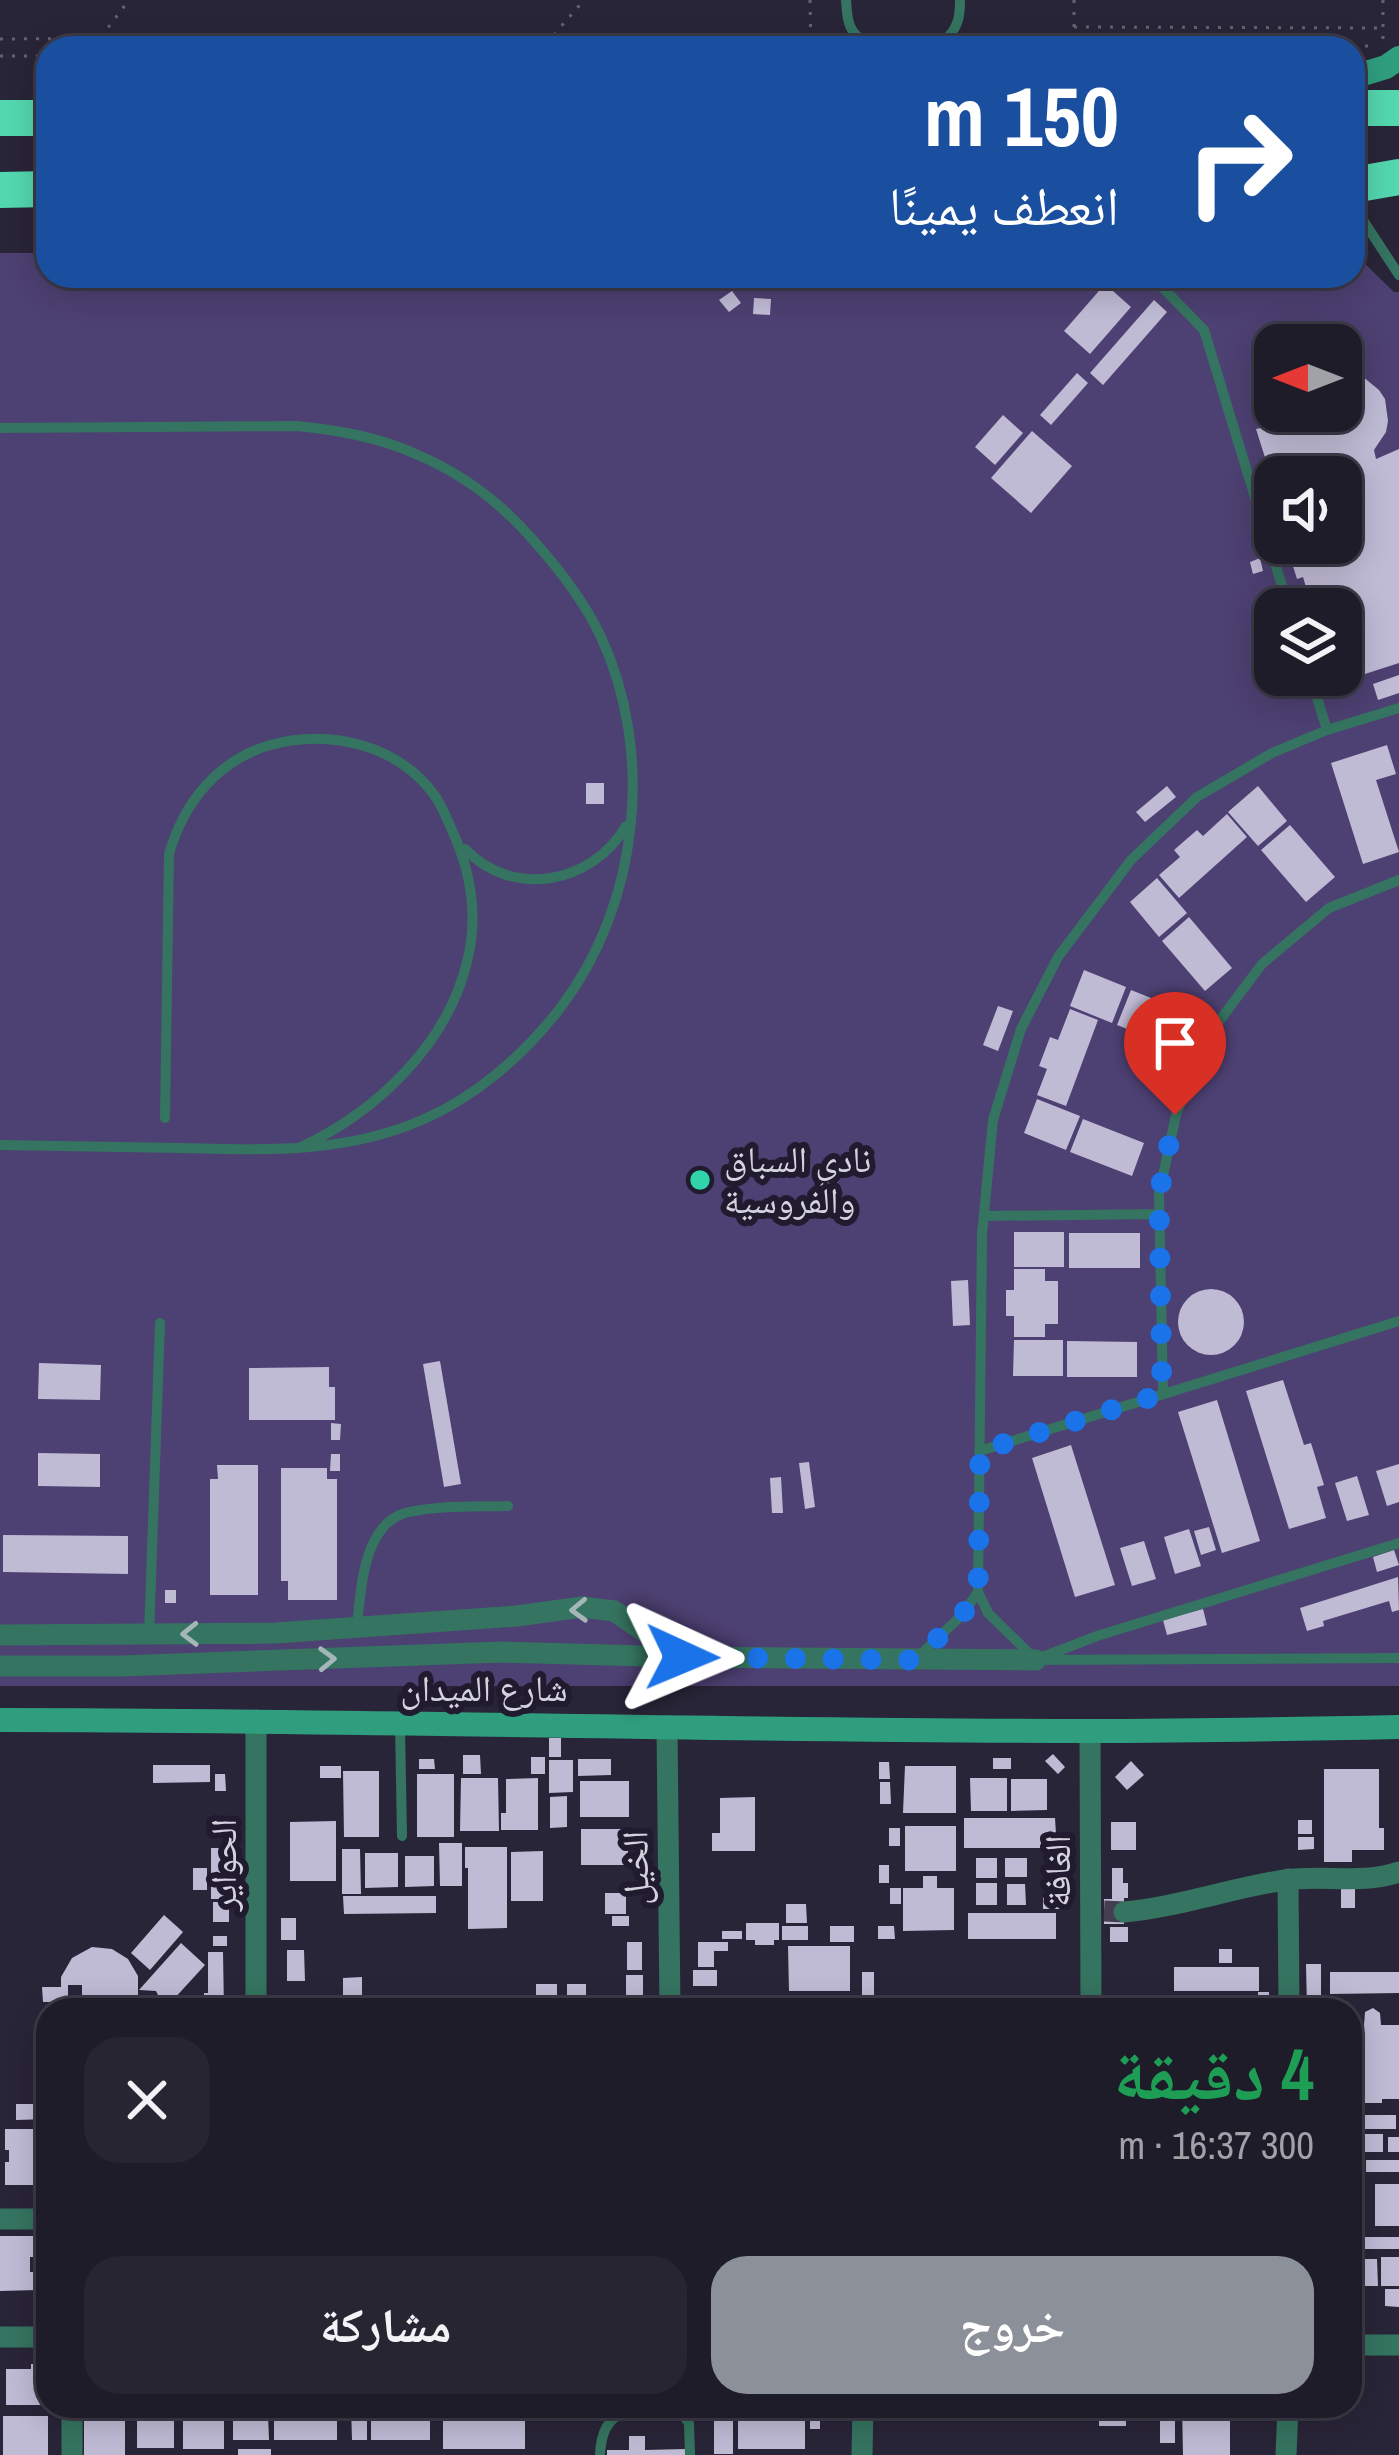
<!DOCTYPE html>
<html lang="ar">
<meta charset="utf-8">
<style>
body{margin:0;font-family:"Archivo Narrow","Noto Naskh Arabic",sans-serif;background:#272532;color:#f1f3f6;direction:rtl;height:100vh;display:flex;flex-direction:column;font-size:45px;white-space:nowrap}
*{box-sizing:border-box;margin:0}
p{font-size:39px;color:#a1a1a8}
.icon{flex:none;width:66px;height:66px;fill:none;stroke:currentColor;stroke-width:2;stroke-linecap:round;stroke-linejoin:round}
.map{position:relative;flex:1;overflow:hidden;direction:ltr}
.panel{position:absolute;left:36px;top:1998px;width:1326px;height:420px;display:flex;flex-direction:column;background:#1f1c2a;border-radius:36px;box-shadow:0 6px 30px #0003,0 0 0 3px #3c3a47;direction:rtl}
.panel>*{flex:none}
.guide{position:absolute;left:36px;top:36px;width:1329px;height:252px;border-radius:36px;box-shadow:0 6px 30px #0003,0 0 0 3px #3c3a47;direction:rtl;background:#1a4fa0;color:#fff;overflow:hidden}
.needle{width:78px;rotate:270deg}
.fabs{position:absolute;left:1254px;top:324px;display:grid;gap:24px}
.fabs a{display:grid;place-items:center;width:108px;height:108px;border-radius:24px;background:#1f1c2a;box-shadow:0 6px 30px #0003,0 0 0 3px #3c3a47;font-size:60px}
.pin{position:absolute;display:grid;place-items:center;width:102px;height:102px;color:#fff;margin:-123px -51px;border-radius:50% 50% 50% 0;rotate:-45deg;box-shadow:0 0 12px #0007}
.pin .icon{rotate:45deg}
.me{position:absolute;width:132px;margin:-66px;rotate:91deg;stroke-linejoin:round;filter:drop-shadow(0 0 9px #0008)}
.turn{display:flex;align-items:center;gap:42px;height:252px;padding:0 48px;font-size:54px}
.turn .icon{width:156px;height:156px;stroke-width:2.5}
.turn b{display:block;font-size:84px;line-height:102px}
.round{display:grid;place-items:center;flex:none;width:126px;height:126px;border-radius:36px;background:#272532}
.headline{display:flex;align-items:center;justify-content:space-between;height:204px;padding:0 48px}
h1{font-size:72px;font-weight:700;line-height:90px;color:#1e9e55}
.button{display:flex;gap:24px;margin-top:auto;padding:24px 48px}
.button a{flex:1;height:138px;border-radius:36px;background:#8c9099;color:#fff;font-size:48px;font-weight:700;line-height:138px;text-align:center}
.button a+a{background:#272532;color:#f1f3f6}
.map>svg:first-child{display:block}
</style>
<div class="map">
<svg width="1399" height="2455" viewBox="0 0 1399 2455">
<rect width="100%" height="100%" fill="#292538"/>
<!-- green -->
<path fill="#4d4072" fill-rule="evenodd" d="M0,253h48v23h1305v-20h4l37,36h5v1394h-1399zM1275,345h66v66h-66zM1275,477h66v66h-66zM1275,609h66v66h-66z"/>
<!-- building -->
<path fill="#c0bbd5" d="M1105,284l26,23 -41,47 -26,-23z
M732,291l9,12 -12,9 -10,-12z
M754,298l17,1 -1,16 -17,-1z
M1154,300l13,12 -64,73 -13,-12z
M1077,373l11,10 -37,42 -11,-10z
M1341,373l21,3 17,14 6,9 3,22 -2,11 -12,18 2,9 23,-10v214l-59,19 -10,-7h11v-66h-24l-1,-3 -9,-1 -2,-7 3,-4 -5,-17 -6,2 -5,-16 6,-2 -6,-18h49v-66h-66l-1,9 -18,-57 44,-9 1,-9h40z
M1003,415l20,18 -28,32 -20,-18z
M1032,431l40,35 -41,47 -40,-35z
M1260,558l3,13 -10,3 -3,-12z
M1399,675v18l-21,7 -5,-16z
M1387,745l9,29 -20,6 23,72 -36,12 -32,-101z
M586,783h18v21h-18z
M1167,786l9,11 -31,25 -9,-10z
M1258,786l29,35 -29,25 -30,-34z
M1227,814l20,23 -68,61 -20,-23 21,-18 -6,-7 23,-20 6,6z
M1290,825l45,52 -29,25 -45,-52z
M1157,878l30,35 -28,24 -29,-35z
M1189,917l43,51 -27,23 -43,-50z
M1084,970l42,17 -14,36 -42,-17z
M1131,990l63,25 -14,35 -63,-25z
M998,1006l15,5 -15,40 -15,-6z
M1070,1009l28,11 -32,86 -29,-11 10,-26 -8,-3 11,-29 8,3z
M1037,1099l43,17 -14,34 -42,-17z
M1083,1119l61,24 -12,33 -62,-24z
M1014,1232h50v35h-50z
M1069,1233h71v35h-71z
M1014,1269h31v12h13v43h-13v13h-31v-21h-8v-26h8z
M968,1280l2,45 -17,1 -2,-45z
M1178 1322a33 33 0 1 1 66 0a33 33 0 1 1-66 0Z
M1014,1340h49v36h-50z
M1067,1341l70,1v35h-70z
M440,1361l21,123 -17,3 -21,-123z
M39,1363l62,2 -1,35 -62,-1z
M329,1367v20h6v33h-86v-52z
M1283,1380l21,65 7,-2 13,42 -7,2 9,31 -37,11 -43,-138z
M1217,1400l43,141 -38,12 -44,-141z
M331,1423l10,1 -1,16h-9z
M1071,1445l44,140 -40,12 -43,-139z
M38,1453l62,1v33l-62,-1z
M331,1454h9v17h-10z
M809,1462l6,45 -10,2 -6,-46z
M1399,1464v38l-12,4 -11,-35z
M217,1465h41v130h-48v-116h8z
M281,1468h46v11h10v121h-49v-19h-7z
M1357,1476l12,39 -22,6 -12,-38z
M781,1477l2,36h-11l-2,-35z
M1209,1527l7,23 -15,5 -7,-24z
M1189,1529l12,37 -26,8 -11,-37z
M3,1535l125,1v38l-125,-2z
M1144,1541l12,38 -24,7 -12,-38z
M1394,1550l5,15 -22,7 -4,-15z
M1398,1577l1,33 -7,2 -3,-11 -66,20 1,5 -17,5 -7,-23z
M165,1590h11v13h-11z
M1203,1609l4,16 -40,10 -4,-15z
M549,1738h12v19h-12z
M1053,1754l12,13 -7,7 -13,-13z
M463,1755h17l1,19h-18z
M531,1757h14v17h-14z
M993,1758h18v11h-18z
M419,1759h15l1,10h-16z
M578,1759h33v16l-33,1z
M549,1760h24v32l-24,1z
M1131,1761l13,14 -17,15 -12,-13z
M879,1762h10l1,17h-11z
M153,1765h57v17l-57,1z
M320,1766h21v12h-21z
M905,1766h51v47h-53z
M1324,1769h55v59h5v22h-32v12h-28z
M343,1771h36v66h-35z
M215,1774h10l1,17h-11z
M417,1774h37v63h-37z
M461,1778h37l1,53h-39z
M538,1778v52h-37v-17h5v-34z
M970,1778h37v33h-36z
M1011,1779h36v31l-36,1z
M580,1781h49v36h-49z
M880,1782h10l1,22h-11z
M567,1796v31l-17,1v-31z
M755,1797v54h-43v-18h8v-35z
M214,1818h12v18h-12z
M964,1818h91l1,16h5v14h-97z
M1298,1820h14v14h-14z
M336,1821v60h-46v-59z
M1111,1822h25v28h-25z
M905,1826h51v45h-51z
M889,1828h11v18h-11z
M581,1829h47v36h-47z
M1298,1837h16v12l-16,1z
M439,1843h23v43h-22z
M465,1847h42v81l-39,1v-61h-3z
M211,1848h16v51h-16z
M342,1849h18l1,45h-19z
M543,1851v50h-32v-49z
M365,1853h33v34l-33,1z
M405,1856h29v30l-29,1z
M976,1858h21v20h-21z
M1005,1858h22v19h-22z
M879,1865h10v18h-10z
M193,1868h14v22h-14z
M1112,1868h11v15h5v15h-4v26h-20v-25h8z
M923,1876h14v12h17v42l-51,1v-43h20z
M976,1883h21v22h-21z
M1007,1884h18l1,21h-19z
M1341,1885h14v23h-14z
M890,1888h11v16h-11z
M605,1893h21v21h-21z
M343,1896h93v17l-92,1z
M1043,1897h17v12h-17z
M213,1902h16v20h-16z
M786,1904h20l1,19h-21z
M968,1913h88v26h-88z
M164,1915l19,17 -33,38 -19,-17z
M612,1916h17v10h-17z
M281,1918h15v22h-15z
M746,1923h33v17h-5v5h-19v-5h-9z
M782,1926h26v14h-26z
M830,1926h24v16h-24z
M878,1926h16l1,13h-17z
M1110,1927h18v15h-18z
M722,1931h20v8h-20z
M213,1936h14v10h-14z
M627,1942h15v28h-15z
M698,1942h30v9h-14v16h-16z
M181,1943l24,22 -32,35 -14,-3 -3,-6 -17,-1z
M788,1946h62v45h-61z
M92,1947l20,2 16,10 10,17v34h-56v-25h-14v17h-25l-1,-15h19v-10l11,-19z
M1219,1949h13v14h-13z
M287,1950h17l1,31h-18z
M208,1952h15l1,58h-20v-17h4z
M1306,1964h15v46h-14z
M1174,1967h85v24h-85z
M693,1970h24v16h-24z
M862,1972h12v29h-12z
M1330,1972h69v21l-69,1z
M626,1975h17v35h-17z
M362,1977v21h45v12h-83v-12h19v-20z
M536,1984h21v26h-21z
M567,1984h19v18h-19z
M1258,1992h11v18h-11z
M887,2001h32l-1,9h-31z
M1373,2008l7,5 1,12h18v74h-17v4h-22v-4h-10v-74h14l1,-13z
M39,2018h9v48h-9z
M16,2104h32v15l-32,1z
M1353,2115h43v14h-42z
M5,2129h32v56h-32v-23h4v-12h-4z
M1350,2134h33v18h-33z
M1388,2137h11v15h-11z
M1366,2160h33v12h-33z
M1375,2184h24v42h-24z
M0,2236h37v21h-7v15h7v18l-37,1z
M1350,2237h49v12h-49z
M1381,2257h18v29h-18z
M1354,2259h23l1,27h-24z
M1385,2289h14v18l-14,-1z
M31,2364h17v41h-42v-36h25z
M138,2406h36v5h-36z
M183,2406h24v7h17v36h-41z
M236,2406h33v5h-33z
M351,2406h16v34h-15z
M374,2406h31v7l-31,1z
M410,2406h21v7l-21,1z
M443,2406h82v43h-82z
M714,2406h19v48h-19z
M810,2406h10v23h-10z
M1160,2406h16v10h-16z
M1182,2406h48v49h-47z
M1099,2408h27v18h-27z
M274,2413h63v27h-63z
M233,2414h35l1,26h-36z
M738,2415h67v34h-67z
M3,2416h45v39h-45z
M137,2416h37v32h-37z
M84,2417h41v38h-41z
M371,2417h59v23h-59z
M1160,2420h15v23h-15z
M629,2436h16v14l40,-1v6h-78v-5h22z
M238,2449h33v6h-33z"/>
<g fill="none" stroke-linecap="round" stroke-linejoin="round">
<!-- street-tunnel -->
<path stroke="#433f51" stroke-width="21" stroke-dasharray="21 10" stroke-linecap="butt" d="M1104,1911l20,1"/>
<!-- path -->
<path stroke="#666273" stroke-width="3" stroke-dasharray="3 9" stroke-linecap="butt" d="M810,0l1,46
M1074,0v45l299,1
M1383,0v40
M1074,27l309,1
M101,37l28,-37
M0,39l184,-1 146,6 481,2
M546,44l38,-44
M0,56h48"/>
<!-- lane -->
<path stroke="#357460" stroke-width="10" d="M846,0c1,13 1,27 11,36 16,15 77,15 92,0 10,-11 11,-22 11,-36
M1353,205l46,70
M222,276h473
M1137,276l23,9 44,45 85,279
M0,428l296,-2c42,4 83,11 122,29 45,19 84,49 116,86 26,29 50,60 67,96 54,117 38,267 -40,370 -36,47 -85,90 -139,113 -78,34 -158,30 -241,28 -60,-1 -121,-2 -181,-3
M1310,675l17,55
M1399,708l-72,22 -55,23 -75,44 -66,63 -73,97 -37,72 -28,91 -11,114 -4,358 10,21 48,47 363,-2
M465,849c48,50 127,35 161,-23
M165,1118l4,-264c15,-52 48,-93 101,-109 59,-16 128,-1 165,51 7,10 11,21 16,32 20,43 28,87 16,134 -20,83 -91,150 -166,185
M984,1216l175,-2
M1163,1394l-4,-200 17,-79 29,-75 57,-76 67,-56 70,-28
M980,1451l419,-130
M357,1628c3,-35 6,-103 48,-115 32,-8 70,-6 103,-7
M149,1635l11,-312
M919,1656l43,-41 16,-23
M1045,1656l52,-20 302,-93
M400,1724l2,112
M600,2455c2,-54 39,-46 81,-42l8,10 1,32"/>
<!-- street -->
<path stroke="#357460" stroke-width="21" d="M0,1635l276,-2 241,-17 65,-9 32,4 67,45
M0,1666h121l381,-14 180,5 354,3
M256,1720v290
M667,1726l3,284
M1090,1731l1,279
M1288,1879l1,131
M1124,1912c55,-5 107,-24 161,-32 37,-6 77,5 114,-8
M0,2219h36
M0,2337h48
M1350,2345h49
M72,2406v49
M862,2455l1,-49
M1286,2455l2,-49"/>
<!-- secondary -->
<path stroke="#2f9e7f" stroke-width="24" d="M1353,77l33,-10 13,-9
M0,1720c363,0 727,11 1090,11 103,0 206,-2 309,-4"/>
<!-- highway -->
<path stroke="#53d7af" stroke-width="36" d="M1353,108h46
M0,118h48
M1353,185l46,-8
M0,190l48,-1"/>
</g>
<!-- one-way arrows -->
<defs><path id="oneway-chevron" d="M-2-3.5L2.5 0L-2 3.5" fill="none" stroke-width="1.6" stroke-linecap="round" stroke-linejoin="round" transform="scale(3)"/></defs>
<g stroke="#a5b6b9">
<use href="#oneway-chevron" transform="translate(579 1610) rotate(178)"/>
<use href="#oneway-chevron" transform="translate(190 1634) rotate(179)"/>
<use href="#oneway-chevron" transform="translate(327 1659) rotate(-2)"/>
</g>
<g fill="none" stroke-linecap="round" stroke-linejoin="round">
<!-- route -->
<path stroke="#1a73e8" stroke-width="21" stroke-dasharray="0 37.8" d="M682,1657l233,3 47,-45 16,-23 2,-141 182,-57 -3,-200 16,-79"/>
</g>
<!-- markers -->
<circle fill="#31d4a9" stroke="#201b2e" stroke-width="4.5" cx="700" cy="1180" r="12"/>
<g text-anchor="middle" stroke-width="12" stroke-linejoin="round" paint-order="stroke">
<!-- poi labels -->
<g font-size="36" fill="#d5d2df" stroke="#201b2e" text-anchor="start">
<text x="724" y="1172">نادي السباق<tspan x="724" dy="41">والفروسية</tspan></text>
</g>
<!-- street labels -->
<g font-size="36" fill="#d5d2df" stroke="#201b2e">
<text x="484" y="1701">شارع الميدان</text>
<text transform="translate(223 1865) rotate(-90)" y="13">الحواير</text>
<text transform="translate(635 1868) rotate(-91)" y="13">الخيل</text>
<text transform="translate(1057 1871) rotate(-90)" y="13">الغافة</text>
</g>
</g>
</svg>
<div class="fabs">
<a><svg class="needle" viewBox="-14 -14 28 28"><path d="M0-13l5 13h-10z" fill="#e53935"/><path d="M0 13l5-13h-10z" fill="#a1a1a8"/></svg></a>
<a><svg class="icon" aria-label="sound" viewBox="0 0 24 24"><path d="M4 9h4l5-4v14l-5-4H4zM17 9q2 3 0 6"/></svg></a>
<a><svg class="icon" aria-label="layers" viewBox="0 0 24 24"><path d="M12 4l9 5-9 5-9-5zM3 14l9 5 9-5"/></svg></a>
</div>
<div class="pin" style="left:1175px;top:1115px;background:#d93025"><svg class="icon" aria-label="arrive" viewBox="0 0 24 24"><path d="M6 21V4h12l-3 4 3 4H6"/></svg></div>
<svg class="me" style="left:682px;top:1657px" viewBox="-20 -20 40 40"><path d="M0-17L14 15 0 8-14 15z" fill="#1a73e8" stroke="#fff" stroke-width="4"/></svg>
<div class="guide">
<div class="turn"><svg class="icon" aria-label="right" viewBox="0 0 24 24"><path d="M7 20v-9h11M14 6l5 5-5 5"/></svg><div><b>150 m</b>انعطف يمينًا</div></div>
</div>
<section class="panel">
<div class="headline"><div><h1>4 دقيقة</h1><p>300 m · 16:37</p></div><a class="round"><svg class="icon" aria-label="close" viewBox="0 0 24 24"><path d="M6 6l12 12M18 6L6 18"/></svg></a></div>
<div class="button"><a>خروج</a><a>مشاركة</a></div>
</section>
</div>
